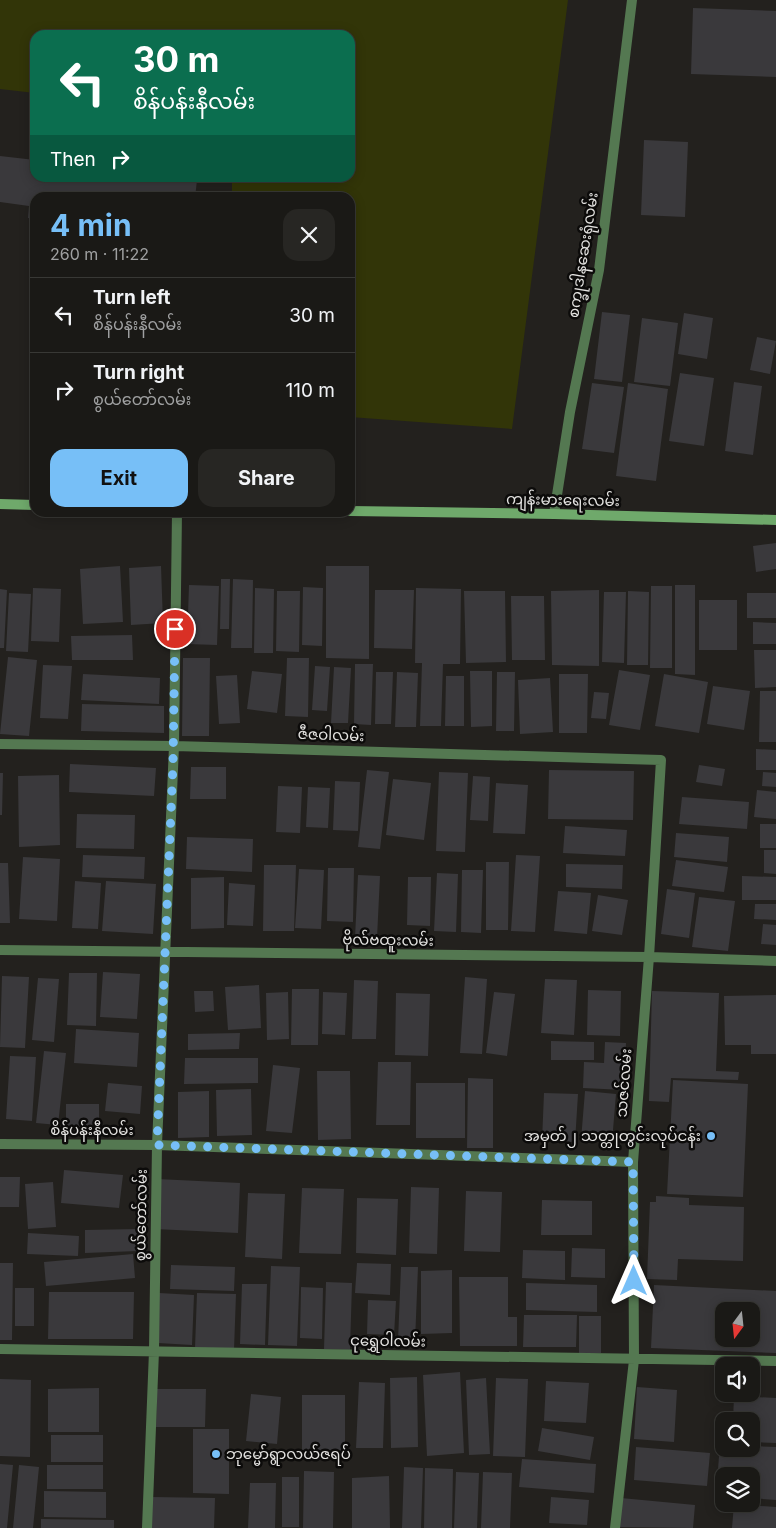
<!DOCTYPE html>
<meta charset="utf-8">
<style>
body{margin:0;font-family:Inter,"Noto Sans Myanmar",sans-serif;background:#272623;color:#f1f3f6;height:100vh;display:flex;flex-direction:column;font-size:19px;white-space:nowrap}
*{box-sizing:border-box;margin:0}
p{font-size:16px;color:#9fa0a1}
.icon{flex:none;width:28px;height:28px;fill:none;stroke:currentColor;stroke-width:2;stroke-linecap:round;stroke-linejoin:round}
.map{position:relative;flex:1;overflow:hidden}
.drawer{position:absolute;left:30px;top:192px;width:325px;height:325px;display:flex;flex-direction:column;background:#1a1916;border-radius:15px;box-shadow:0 2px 12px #0003,0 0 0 1px #383835}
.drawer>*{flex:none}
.banner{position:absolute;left:30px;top:30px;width:325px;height:152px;border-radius:15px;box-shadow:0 2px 12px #0003,0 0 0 1px #383835;background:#0b6e4f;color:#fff;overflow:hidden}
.needle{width:32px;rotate:195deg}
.buttons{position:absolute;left:715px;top:1302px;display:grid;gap:10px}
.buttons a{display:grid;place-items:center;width:45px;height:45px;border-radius:10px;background:#1a1916;box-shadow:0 2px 12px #0003,0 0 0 1px #383835;font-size:25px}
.pin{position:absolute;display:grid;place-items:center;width:42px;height:42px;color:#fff;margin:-21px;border:2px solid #fff;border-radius:50%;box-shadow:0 1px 5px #0007}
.me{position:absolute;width:55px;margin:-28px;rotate:0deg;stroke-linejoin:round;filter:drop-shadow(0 0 4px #0008)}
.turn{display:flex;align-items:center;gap:18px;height:105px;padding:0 20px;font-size:22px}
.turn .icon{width:65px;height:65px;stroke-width:2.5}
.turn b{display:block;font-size:35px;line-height:42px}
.then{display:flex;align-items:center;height:48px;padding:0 20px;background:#0003;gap:10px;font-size:19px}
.round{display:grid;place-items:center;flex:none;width:52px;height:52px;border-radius:15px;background:#272623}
.headline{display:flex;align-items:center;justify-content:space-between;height:85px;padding:0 20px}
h1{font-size:30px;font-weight:700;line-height:38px;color:#77bff7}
.button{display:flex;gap:10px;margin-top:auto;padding:10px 20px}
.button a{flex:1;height:58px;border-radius:15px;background:#77bff7;color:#111;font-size:20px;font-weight:700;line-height:58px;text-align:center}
.button a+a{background:#272623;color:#f1f3f6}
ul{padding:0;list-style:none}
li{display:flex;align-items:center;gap:15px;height:75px;padding:0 20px;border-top:1px solid #383835}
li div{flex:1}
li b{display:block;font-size:19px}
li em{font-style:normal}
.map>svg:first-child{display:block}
</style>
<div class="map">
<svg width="776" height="1528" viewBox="0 0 776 1528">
<rect width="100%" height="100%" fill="#23211e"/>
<!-- green -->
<path fill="#323508" d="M0,0h568l-56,429 -162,-12v-219l-118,-1v-19h118v-143h-315v58l-35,-4z"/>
<!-- building -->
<path fill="#3a393c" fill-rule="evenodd" d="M693,8l83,3v66l-85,-3z
M644,140l44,2 -3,75 -44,-2z
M0,156l35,4v18h143l19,2 -2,18h-160v21l-7,-1 1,-12 -29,-4z
M602,312l28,3 -8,67 -28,-3z
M684,313l29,5 -6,41 -29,-5z
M642,318l36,5 -8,63 -36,-4z
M757,337l19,4 -6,33 -20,-4z
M680,373l34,5 -10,68 -35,-5z
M734,382l28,4 -9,69 -28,-4z
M592,383l32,4 -10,66 -32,-4z
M628,383l40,6 -12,92 -40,-5z
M776,543v26l-20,3 -3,-26z
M120,566l3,56 -40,2 -3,-55z
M161,566l2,57 -32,2 -2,-57z
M326,566h43v93l-43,-1z
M221,579h9l-1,50h-9z
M233,579l20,1 -1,68h-21z
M189,585l30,1 -2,59 -30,-1z
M675,585h20v90l-20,-1z
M651,586h21v82h-22z
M303,587l20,1 -1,58 -20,-1z
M33,588l28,1 -2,53 -28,-1z
M255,588l19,1 -1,64h-19z
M416,588l45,1 -1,75h-17l-2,62h-21l2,-63h-7z
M0,589l7,1 -3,58h-4z
M375,590h39l-2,59 -38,-1z
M599,590v76l-47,-1 -1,-74z
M277,591h23l-1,61 -23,-1z
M464,591h41l1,71 -40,1z
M628,591l21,1 -1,73h-21z
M604,592h22l-2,71 -22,-1z
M9,593l22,1 -3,58 -22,-1z
M747,593h29v25h-29z
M511,596h33l1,64h-33z
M699,600h38v50h-38z
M753,622l23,1v21h-23z
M132,635l1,25h-61l-1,-24z
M754,650h22v37l-21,1z
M8,657l29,3 -8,76 -29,-2z
M183,658h27l-1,78h-27z
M287,658h22l-1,59 -23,-1z
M355,664h18l-2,61 -17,-1z
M43,665l29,1 -4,53 -28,-1z
M315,666l15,1 -3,44 -15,-1z
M334,667l17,1 -3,55h-17z
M619,670l31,5 -10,55 -31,-5z
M252,671l30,3 -5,39 -30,-4z
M470,671h22v55l-21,1z
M376,672h17l-2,52h-16z
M397,672l21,1 -2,54h-21z
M497,672h18l-1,59h-18z
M83,674l77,4 -1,26 -78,-4z
M559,674h29l-1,59h-28z
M664,674l44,8 -9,51 -44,-7z
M237,675l3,48 -21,1 -3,-48z
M446,676h18v50h-19z
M550,678l3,54 -33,2 -2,-54z
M713,686l37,5 -6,39 -37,-6z
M760,691h16v51h-17z
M594,692l15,1 -3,26 -15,-1z
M82,704l82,2v27l-83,-2z
M756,749l20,1v20h-20z
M70,764l86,4 -2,28 -85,-4z
M699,765l26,4 -3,17 -26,-4z
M191,767h35v32h-36z
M367,770l22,2 -9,77 -22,-2z
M549,770l85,1 -1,49 -85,-1z
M439,772l29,1 -3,79 -29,-1z
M763,772l13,1v14l-14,-1z
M0,773h3l-1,42h-2z
M59,775l1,70 -41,2 -1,-71z
M473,776l17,1 -2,44 -18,-1z
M393,779l38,4 -7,57 -38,-5z
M335,781l25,1 -2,49 -25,-1z
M496,783l32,2 -3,49 -32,-1z
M278,786l24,1 -2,46 -24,-1z
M308,787l22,1 -2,40 -22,-1z
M757,790l19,2v27l-22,-2z
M682,797l67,5 -2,27 -68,-5z
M77,814l58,1 -1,34 -58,-1z
M760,824h16v24h-16z
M565,826l62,4 -2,26 -62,-3z
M676,833l53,4 -2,25 -53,-5z
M187,837l66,2 -1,33 -66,-3z
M764,850h12v24l-12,-1z
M83,855l62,2 -1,22 -62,-2z
M516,855l24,1 -5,76 -24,-1z
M23,857l37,2 -3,62 -38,-2z
M676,860l52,7 -4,25 -52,-6z
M486,862h23l-1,68h-22z
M0,863h8l2,60h-10z
M566,864l57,1 -1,24 -56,-2z
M264,865h32l-2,66h-31z
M328,868h26l-1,54 -26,-1z
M299,869l25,1 -3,59 -26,-1z
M462,870h21l-2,63 -20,-1z
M437,873l21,1 -2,58 -22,-1z
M358,875l22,1 -3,62h-22z
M742,876l34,1v23h-34z
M224,877v51l-33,1v-51z
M408,877h23l-1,49 -23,-1z
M75,881l26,2 -3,46 -26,-1z
M106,881l50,3 -3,50 -51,-3z
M229,883l26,2 -2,41 -26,-1z
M667,889l28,4 -6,45 -28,-4z
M558,891l33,2 -4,41 -33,-3z
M598,895l30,5 -6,35 -30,-4z
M699,897l36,4 -7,50 -36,-4z
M755,904h21v16l-22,-1z
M763,924l13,1v20l-15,-1z
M103,972l37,2 -3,45 -37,-2z
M69,973h28l-1,53 -29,-1z
M2,976l27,1 -4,71 -25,-1z
M465,977l22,2 -5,75 -22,-1z
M38,978l21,1 -5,63 -22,-2z
M545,979l32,1 -3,55 -33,-2z
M354,980l24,1 -2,58h-24z
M259,985l2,43 -33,2 -3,-43z
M292,989h27l-1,56h-27z
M588,990l33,1 -1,45 -33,-1z
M194,991h19l1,20 -19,1z
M652,991l67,2 -3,78 23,1 -1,8 -67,-2 -2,24 -20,-1z
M288,992l1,47 -22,1 -1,-47z
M323,992l24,1 -2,42 -23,-1z
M494,992l21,2 -8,62 -21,-3z
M396,993l34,1 -2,62 -33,-1z
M776,995v59h-25v-9h-26l-1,-49z
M76,1029l63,4 -2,34 -63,-4z
M240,1033l-1,16 -51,1v-16z
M551,1041l43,1v18h-43z
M605,1042l21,1 -2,47 -41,-2 1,-26 20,1z
M44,1051l22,2 -8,72 -22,-2z
M10,1056l26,1 -4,64 -26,-2z
M185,1058h73v25l-74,1z
M378,1062h33l-1,63h-34z
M273,1065l27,3 -8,65 -26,-2z
M317,1071h33l1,68 -33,1z
M468,1078l25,1v69h-26z
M673,1080l75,4 -5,113 -76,-3z
M108,1083l34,3 -2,28 -35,-3z
M416,1083h49v55h-49z
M251,1089l1,46 -35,1 -1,-46z
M209,1091v46l-31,1v-46z
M585,1091l31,3 -4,48 -31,-2z
M544,1093l34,1 -3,48 -33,-1z
M66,1104h33v29l-33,1z
M64,1170l59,5 -4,33 -58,-5z
M0,1177h20l-1,30h-19z
M157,1179l83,4 -2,50 -83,-4z
M53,1182l3,45 -28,2 -3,-45z
M411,1187l28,1 -2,66 -28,-1z
M302,1188l42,1 -3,65 -42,-1z
M466,1191l36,1 -2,60 -36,-1z
M248,1193l37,1 -3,65 -37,-2z
M656,1196l33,2v7l55,2 -1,54 -65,-2 -1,21 -30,-1 3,-77h6z
M357,1198l41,1 -2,56 -40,-2z
M542,1200l50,1v34h-51z
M138,1229v22l-53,2v-23z
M28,1233l51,3 -1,20 -51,-2z
M572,1248l33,1v29l-34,-1z
M523,1250l42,1v29l-43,-2z
M133,1254l2,24 -89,8 -2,-24z
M0,1263h13l-1,77h-12z
M357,1263l34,1 -1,31 -35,-2z
M171,1265l64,2 -1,24 -64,-2z
M271,1266l29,1 -3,79 -29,-1z
M401,1267h17l-3,75 -17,-1z
M452,1270v63l-31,1v-63z
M459,1277h49v40h9v29h-57z
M326,1282l26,1 -2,67 -26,-1z
M526,1283l71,2v27l-71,-2z
M242,1284h25l-2,61 -25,-1z
M654,1285l122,6v62l-125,-5zM724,1311h27v28h-27z
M301,1287l22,1 -1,51 -22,-1z
M15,1288h19v38h-19z
M49,1292h85l-1,47h-85z
M159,1293l35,2 -2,50 -34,-2z
M197,1293l39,1 -2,56 -39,-2z
M368,1300l28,1 -2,34 -27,-1z
M524,1315h53l-1,32h-53z
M579,1316h22v37h-22z
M460,1372l4,81 -37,3 -4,-81z
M417,1377l1,70 -27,1 -1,-70z
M486,1378l4,76 -21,1 -3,-75z
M496,1378l32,1 -3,78 -32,-1z
M0,1379l31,1 -1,77 -30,-1z
M546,1381l43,2 -3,40 -42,-2z
M359,1382l26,1 -2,65h-27z
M637,1387l40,3 -3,52 -40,-3z
M99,1388v44h-51v-43z
M157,1389h49l-1,38h-49z
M251,1394l30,3 -4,47 -31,-3z
M302,1395h43v64h-43z
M734,1396l42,2v45l-25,-1v-21h-18z
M542,1428l52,9 -4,23 -52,-9z
M193,1429h36v65l-36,-1z
M51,1435h52v27h-52z
M720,1443l4,1v5h27v-3l25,1v53l-25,-2v-22h-27v20h-8z
M636,1447l74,6 -3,33 -73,-6z
M522,1459l74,5 -2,29 -75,-6z
M0,1464l13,1 -6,63h-7z
M19,1465l20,2 -6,61h-20z
M47,1465h56v24h-56z
M404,1467l19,1 -2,60h-19z
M425,1468l28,1 -1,59h-28z
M304,1471l30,1 -1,56h-30z
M456,1472l23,1 -2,55h-23z
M483,1472l29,1 -2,55h-29z
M389,1476l1,52h-38v-50z
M282,1477h17v50h-17z
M250,1483h26l-1,45h-27z
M44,1491l62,1v26l-62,-1z
M152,1497l63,1 -1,30h-62z
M551,1497l38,3 -2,25 -38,-2z
M621,1498l74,7 -2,23 -75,-1z
M734,1504l42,3v21h-44z
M41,1519l73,1v8h-73z"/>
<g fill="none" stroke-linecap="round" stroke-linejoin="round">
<!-- street -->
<path stroke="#547851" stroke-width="10" d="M554,514l16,-102 29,-142 33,-270
M0,744l174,2 487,14 -12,197 -16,205 1,198 -19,168
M0,950l649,7 127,4
M0,1144l157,1 476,17
M0,1349l776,12
M147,1528l7,-177 3,-206 17,-399 3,-234"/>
<!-- secondary -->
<path stroke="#6fa96b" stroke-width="10" d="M0,504l35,1
M350,511l204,3 222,6"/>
</g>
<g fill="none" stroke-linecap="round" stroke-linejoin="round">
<!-- route -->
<path stroke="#77bff7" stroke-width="9" stroke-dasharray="0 16.2" d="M175,629l-2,135 -16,381 476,17 1,119"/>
</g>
<!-- markers -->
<g fill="#77bff7" stroke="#0c0b0a" stroke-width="2">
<circle cx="711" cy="1136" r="5"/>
<circle cx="216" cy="1454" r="5"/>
</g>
<g text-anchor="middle" stroke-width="5" stroke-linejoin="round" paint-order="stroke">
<!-- street labels -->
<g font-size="15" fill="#e4e3e1" stroke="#0c0b0a">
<text transform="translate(583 255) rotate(-81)" y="5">စက္ခုဒါနဆေးရုံလမ်း</text>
<text transform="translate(563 500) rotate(1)" y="5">ကျန်းမားရေးလမ်း</text>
<text transform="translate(331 735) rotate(2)" y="5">ဇီဇဝါလမ်း</text>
<text transform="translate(388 940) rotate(1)" y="5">ဗိုလ်ဗထူးလမ်း</text>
<text transform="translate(624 1083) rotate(-86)" y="5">သဇင်လမ်း</text>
<text x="92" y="1135">စိန်ပန်းနီလမ်း</text>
<text transform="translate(141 1215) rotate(-89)" y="5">စွယ်တော်လမ်း</text>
<text transform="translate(388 1341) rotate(1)" y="5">ငုရွှေဝါလမ်း</text>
</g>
<!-- poi labels -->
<g font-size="15" fill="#e4e3e1" stroke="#0c0b0a" text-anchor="end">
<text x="701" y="1141">အမှတ်၂ သတ္တုတွင်းလုပ်ငန်း</text>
<text x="226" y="1459" text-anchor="start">ဘုမ္မော်ရွာလယ်ဇရပ်</text>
</g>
</g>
</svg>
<div class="buttons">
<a><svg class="needle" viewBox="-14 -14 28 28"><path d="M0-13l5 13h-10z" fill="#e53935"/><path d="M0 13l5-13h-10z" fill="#9fa0a1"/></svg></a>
<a><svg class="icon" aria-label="sound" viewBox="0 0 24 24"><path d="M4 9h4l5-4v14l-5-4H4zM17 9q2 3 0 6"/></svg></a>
<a><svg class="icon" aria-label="search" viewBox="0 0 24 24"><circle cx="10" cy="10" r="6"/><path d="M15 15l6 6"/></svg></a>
<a><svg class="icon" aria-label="layers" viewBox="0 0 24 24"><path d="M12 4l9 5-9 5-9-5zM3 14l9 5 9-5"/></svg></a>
</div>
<div class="pin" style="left:175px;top:629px;background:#d93025"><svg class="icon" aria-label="arrive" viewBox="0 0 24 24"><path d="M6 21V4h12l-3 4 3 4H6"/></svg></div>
<svg class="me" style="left:634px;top:1281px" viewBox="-20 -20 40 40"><path d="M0-17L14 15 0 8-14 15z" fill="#77bff7" stroke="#fff" stroke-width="4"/></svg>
<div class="banner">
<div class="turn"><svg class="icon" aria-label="left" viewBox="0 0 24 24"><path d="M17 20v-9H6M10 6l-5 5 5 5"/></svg><div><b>30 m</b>စိန်ပန်းနီလမ်း</div></div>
<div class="then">Then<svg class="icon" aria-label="right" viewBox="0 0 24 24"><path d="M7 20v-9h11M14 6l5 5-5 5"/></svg></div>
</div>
<section class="drawer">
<div class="headline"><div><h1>4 min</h1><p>260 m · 11:22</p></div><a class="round"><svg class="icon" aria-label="close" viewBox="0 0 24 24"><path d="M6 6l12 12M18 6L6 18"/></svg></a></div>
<ul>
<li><svg class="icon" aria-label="left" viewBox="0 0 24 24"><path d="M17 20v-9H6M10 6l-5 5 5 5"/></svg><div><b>Turn left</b><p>စိန်ပန်းနီလမ်း</p></div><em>30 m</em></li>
<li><svg class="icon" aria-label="right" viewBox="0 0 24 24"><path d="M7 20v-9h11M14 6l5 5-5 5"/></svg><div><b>Turn right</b><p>စွယ်တော်လမ်း</p></div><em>110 m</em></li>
</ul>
<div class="button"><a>Exit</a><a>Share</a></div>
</section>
</div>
